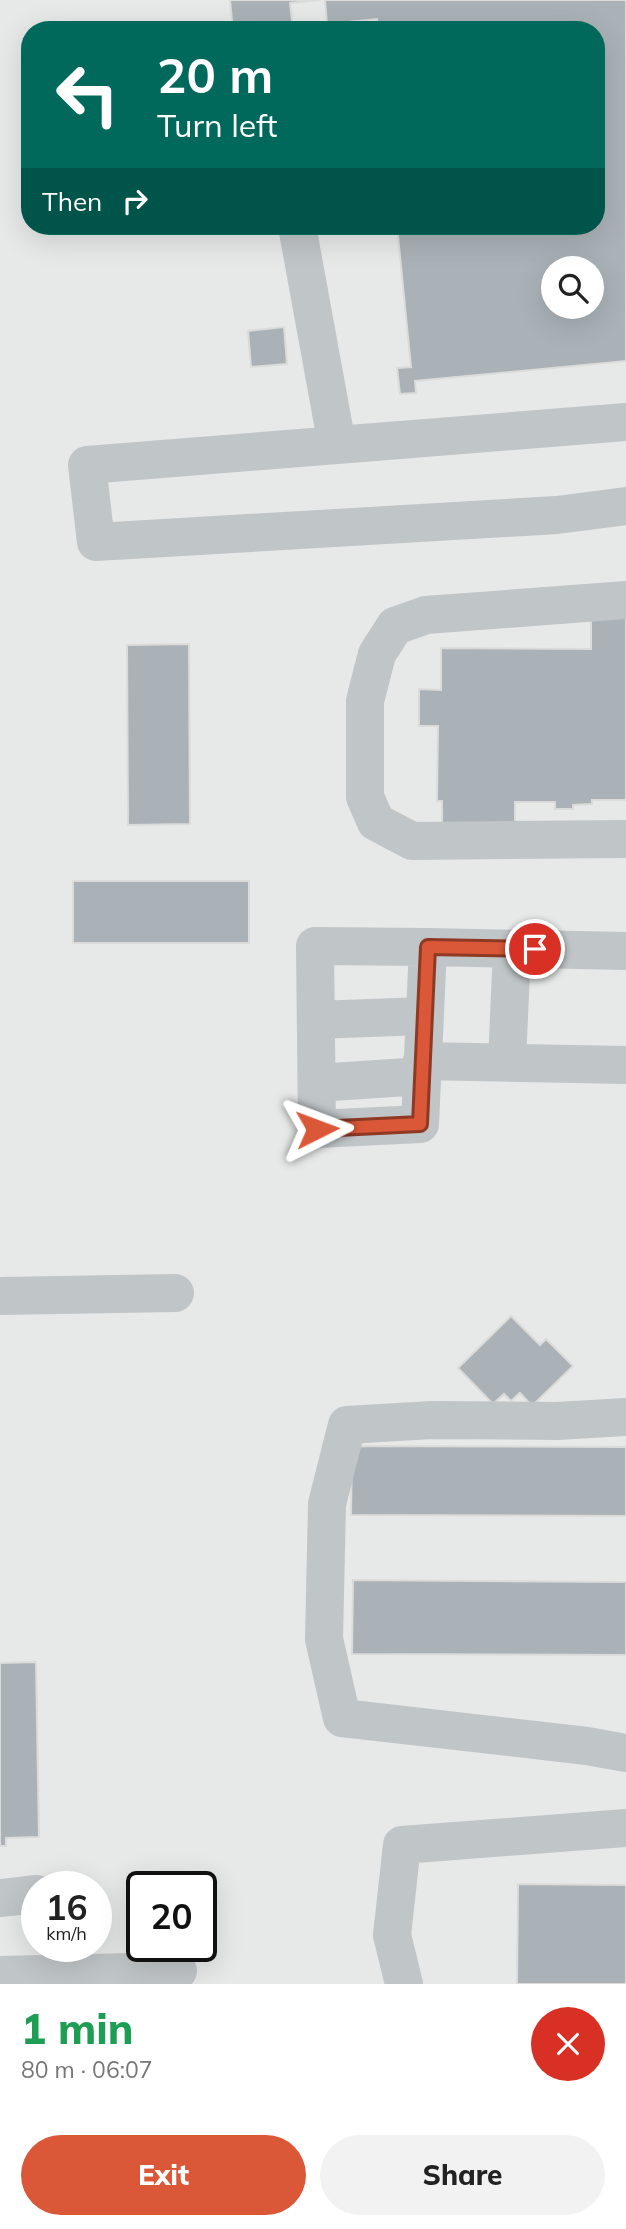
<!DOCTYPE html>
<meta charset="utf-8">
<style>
body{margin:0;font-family:Mulish,sans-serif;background:#f2f2f2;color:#222;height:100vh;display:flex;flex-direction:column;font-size:26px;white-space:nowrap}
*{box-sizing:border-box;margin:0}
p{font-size:23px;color:#767676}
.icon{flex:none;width:38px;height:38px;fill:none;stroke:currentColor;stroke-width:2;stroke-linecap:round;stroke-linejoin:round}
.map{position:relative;height:1984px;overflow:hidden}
.drawer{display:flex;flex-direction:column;background:#fff;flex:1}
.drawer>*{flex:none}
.banner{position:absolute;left:21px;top:21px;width:584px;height:214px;border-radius:28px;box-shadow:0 7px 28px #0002;background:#00695c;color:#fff;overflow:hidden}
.buttons{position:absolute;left:541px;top:256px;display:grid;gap:14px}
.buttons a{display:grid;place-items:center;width:63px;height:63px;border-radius:50%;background:#fff;box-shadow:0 7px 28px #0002;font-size:35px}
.speed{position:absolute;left:21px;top:1871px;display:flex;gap:14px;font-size:35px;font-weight:700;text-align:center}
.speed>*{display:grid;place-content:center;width:91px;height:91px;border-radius:50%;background:#fff;box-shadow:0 7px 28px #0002;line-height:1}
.speed small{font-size:18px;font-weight:400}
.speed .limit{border:4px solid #111;border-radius:10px;background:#fff;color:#111}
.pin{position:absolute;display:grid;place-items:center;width:60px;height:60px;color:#fff;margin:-30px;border:4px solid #fff;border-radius:50%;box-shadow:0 2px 7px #0007}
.me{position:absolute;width:77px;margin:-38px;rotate:87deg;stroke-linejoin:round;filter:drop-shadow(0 0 5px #0008)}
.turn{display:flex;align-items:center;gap:24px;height:147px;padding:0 21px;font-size:32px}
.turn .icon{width:91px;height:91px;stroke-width:2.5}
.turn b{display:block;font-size:49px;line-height:60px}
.then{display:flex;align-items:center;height:66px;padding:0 21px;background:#0003;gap:14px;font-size:26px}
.round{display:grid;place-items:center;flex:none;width:74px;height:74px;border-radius:37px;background:#f2f2f2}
.summary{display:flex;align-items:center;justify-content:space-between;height:119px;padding:0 21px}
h1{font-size:42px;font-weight:800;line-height:52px;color:#1e9e55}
.button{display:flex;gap:14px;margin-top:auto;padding:14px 21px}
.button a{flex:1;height:80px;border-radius:42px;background:#da5737;color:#fff;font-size:28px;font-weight:800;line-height:80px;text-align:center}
.button a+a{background:#f2f2f2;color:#222}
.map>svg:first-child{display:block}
</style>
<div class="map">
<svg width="626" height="1984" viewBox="0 0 626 1984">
<rect width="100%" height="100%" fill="#f9f9f7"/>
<!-- built -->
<path fill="#e7e8e8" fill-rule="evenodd" d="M0,0h626v1984h-626zM30,30h567v196h-567zM553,268h39v38h-39zM37,1886h59v60h-59zM142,1886h59v60h-59z"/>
<!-- building -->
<path fill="#aab2b7" stroke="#dbdbd9" stroke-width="2" fill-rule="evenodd" d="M230,0h91l-31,3 3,27h-60z
M325,0h301v361l-211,20 1,12 -16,1 -3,-26 14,-1 -14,-141h200v-196h-219l-1,-11 -50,5zM553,268h39v38h-39z
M183,22v8h-31v-5z
M284,327l3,37 -36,3 -3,-36z
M591,617h35v183h-34v4l-19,1v4h-18v-7h-40v24h-73v-25h-5l1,-75h-19v-37l22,1v-42l150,1z
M189,644l1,180 -62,1 -1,-180z
M73,881h176v62h-176z
M511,1316l29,29 6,-6 27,27 -41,40 -12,-13 -9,8 -7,-7 -11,10 -35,-36z
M352,1446l274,1v69l-275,-1z
M353,1580l273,2v73l-274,-1z
M36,1662l3,175 -33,1v8h-6v-183z
M518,1884l108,1v99h-109z"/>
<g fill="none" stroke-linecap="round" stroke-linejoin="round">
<!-- minor -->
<path stroke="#c0c5c8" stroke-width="38" d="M297,226l40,219
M626,422l-539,43 9,77 461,-27 69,-9
M626,600l-200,15 -31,11 -18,28 -12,47v96l11,25 36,19 214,-2
M428,947l-113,-1 2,183 103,-5 8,-177 198,4
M316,1020l108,-4
M422,1061l204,4
M507,1062l5,-113
M317,1083l105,-7
M0,1296l175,-3
M626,1417l-69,4 -125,-1 -85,5 -20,79 -3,135 18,79 245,28 39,7
M0,1898l37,-4
M0,1975l178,-4
M404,1984l-12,-49 10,-90 224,-17"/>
</g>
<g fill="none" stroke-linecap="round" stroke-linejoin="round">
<defs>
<path id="route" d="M317,1129l103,-5 8,-177 107,2"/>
</defs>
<!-- route casing -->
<use href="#route" stroke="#8e3924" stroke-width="18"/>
<!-- route -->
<use href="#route" stroke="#da5737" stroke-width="12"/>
</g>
</svg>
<div class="buttons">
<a><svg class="icon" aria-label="search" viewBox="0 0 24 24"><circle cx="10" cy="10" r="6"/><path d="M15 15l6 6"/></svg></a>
</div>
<div class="speed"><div>16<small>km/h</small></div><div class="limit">20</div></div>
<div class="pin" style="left:535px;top:949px;background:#d93025"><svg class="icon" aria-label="arrive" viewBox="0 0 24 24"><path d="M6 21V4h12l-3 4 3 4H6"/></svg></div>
<svg class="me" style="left:317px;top:1129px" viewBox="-20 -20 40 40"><path d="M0-17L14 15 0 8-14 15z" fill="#da5737" stroke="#fff" stroke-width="4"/></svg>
<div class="banner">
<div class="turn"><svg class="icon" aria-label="left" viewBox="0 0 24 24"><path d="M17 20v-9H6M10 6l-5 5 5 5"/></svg><div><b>20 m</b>Turn left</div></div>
<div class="then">Then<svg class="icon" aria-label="right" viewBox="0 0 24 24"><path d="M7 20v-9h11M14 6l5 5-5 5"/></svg></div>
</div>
</div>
<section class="drawer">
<div class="summary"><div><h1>1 min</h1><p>80 m · 06:07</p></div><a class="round" style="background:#d93025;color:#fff"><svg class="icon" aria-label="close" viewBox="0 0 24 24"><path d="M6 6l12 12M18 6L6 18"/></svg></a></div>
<div class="button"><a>Exit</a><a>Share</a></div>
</section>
